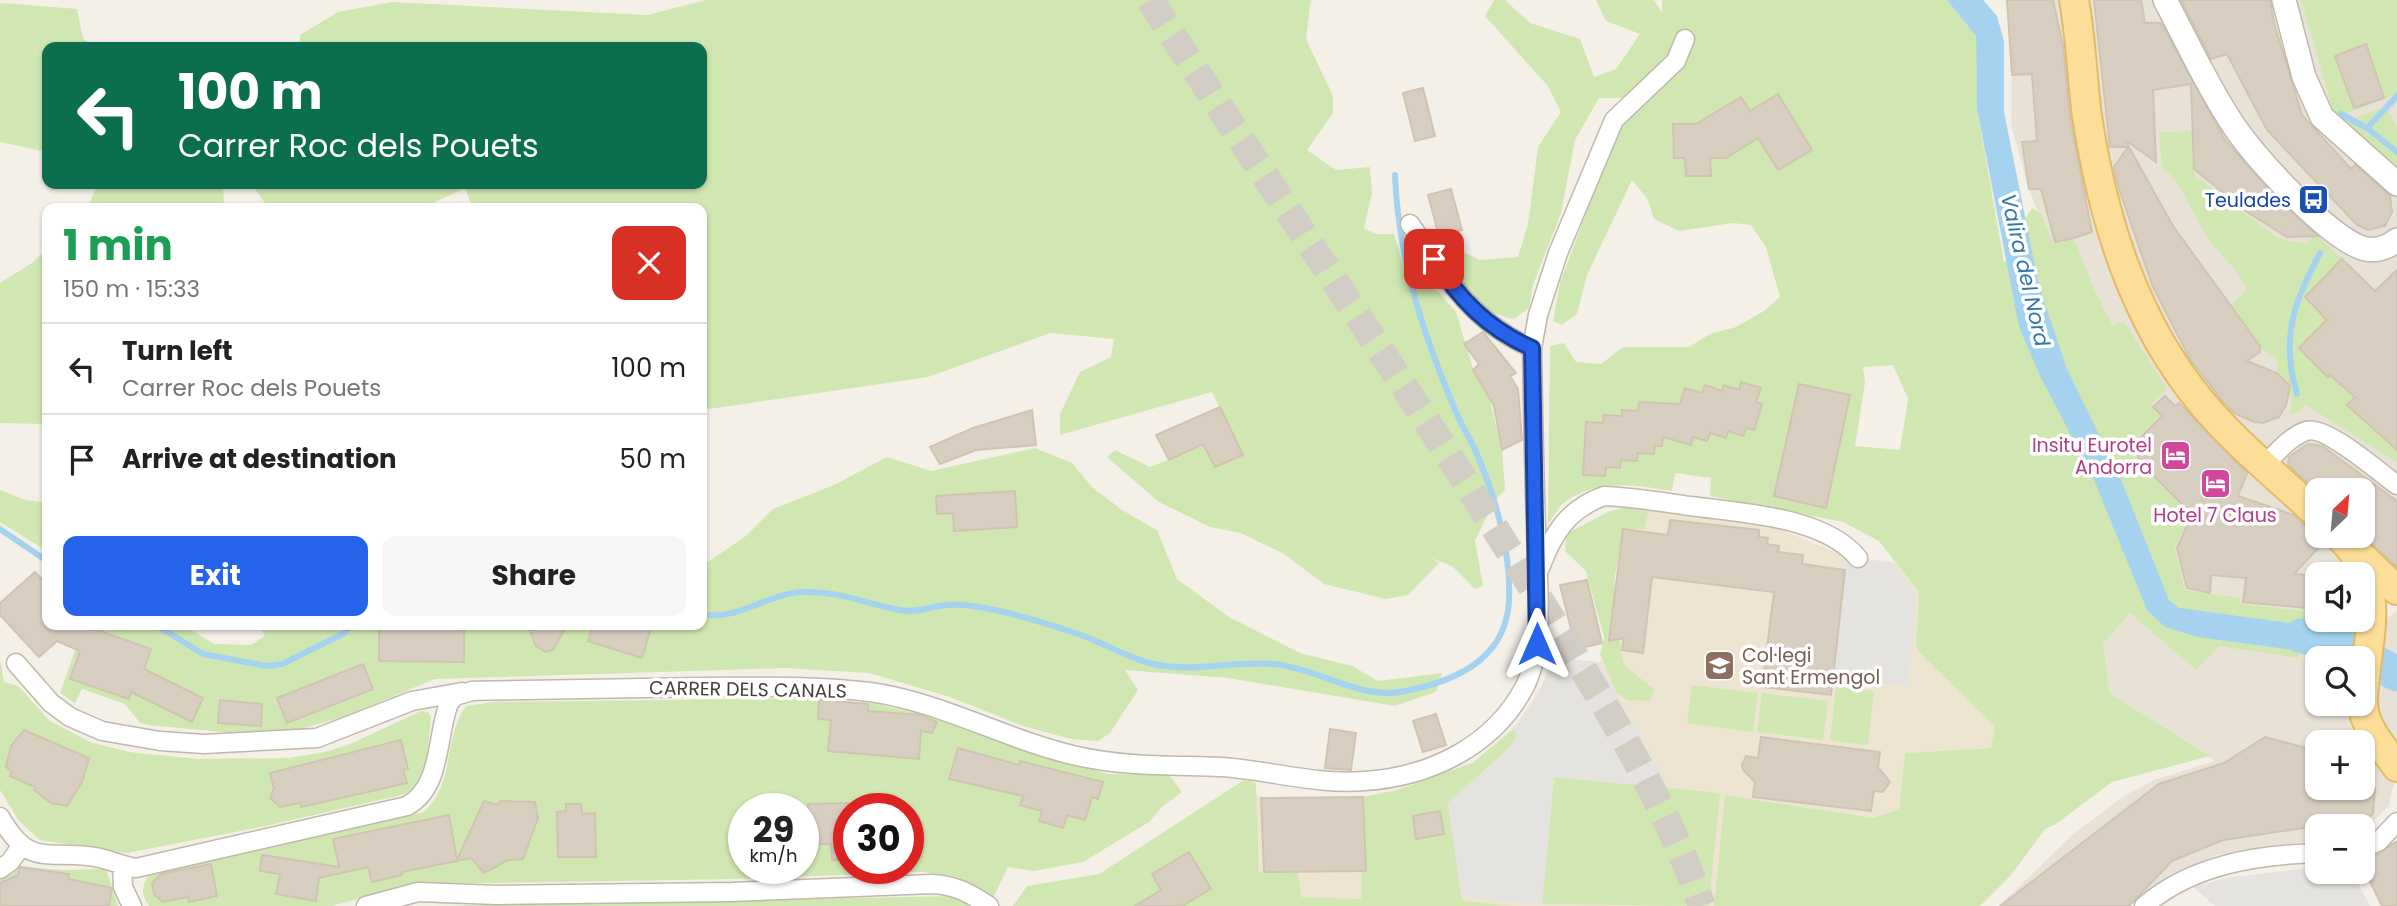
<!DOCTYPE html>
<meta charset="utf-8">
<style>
body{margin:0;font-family:Poppins,sans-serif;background:#f6f6f6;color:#222;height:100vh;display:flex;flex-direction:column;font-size:26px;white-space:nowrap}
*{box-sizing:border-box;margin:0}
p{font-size:23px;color:#767676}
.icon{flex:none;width:38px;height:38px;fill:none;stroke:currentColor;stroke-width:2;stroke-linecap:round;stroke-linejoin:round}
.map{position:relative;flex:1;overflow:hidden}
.drawer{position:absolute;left:42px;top:203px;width:665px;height:427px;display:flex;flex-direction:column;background:#fff;border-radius:14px;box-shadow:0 2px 5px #0004}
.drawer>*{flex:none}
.banner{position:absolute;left:42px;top:42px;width:665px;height:147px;border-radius:14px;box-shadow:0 2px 5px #0004;background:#0b6e4f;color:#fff;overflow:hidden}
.needle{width:46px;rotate:26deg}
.controls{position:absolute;left:2305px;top:478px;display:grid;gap:14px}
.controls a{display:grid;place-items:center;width:70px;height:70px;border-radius:14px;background:#fff;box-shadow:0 2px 5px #0004;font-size:35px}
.speed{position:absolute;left:728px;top:793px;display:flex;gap:14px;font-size:35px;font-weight:700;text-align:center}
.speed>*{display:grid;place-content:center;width:91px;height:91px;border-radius:50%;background:#fff;box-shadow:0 2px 5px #0004;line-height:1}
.speed small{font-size:18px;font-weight:400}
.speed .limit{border:10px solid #d22;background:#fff;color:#111}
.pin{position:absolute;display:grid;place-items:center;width:60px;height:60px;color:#fff;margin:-30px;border-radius:14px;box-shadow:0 4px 10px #0006}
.me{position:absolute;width:77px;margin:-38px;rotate:0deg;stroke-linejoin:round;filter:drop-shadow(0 0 5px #0008)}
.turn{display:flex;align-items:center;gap:24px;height:147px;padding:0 21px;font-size:32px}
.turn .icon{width:91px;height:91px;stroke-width:2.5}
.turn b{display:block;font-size:49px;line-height:60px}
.round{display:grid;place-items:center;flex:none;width:74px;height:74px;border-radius:14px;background:#f6f6f6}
.overview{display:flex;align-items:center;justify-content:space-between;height:119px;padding:0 21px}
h1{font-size:42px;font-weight:700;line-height:52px;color:#1e9e55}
.primary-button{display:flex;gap:14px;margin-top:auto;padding:14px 21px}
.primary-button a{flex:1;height:80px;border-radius:14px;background:#2563eb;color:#fff;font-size:28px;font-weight:700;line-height:80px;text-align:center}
.primary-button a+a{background:#f6f6f6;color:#222}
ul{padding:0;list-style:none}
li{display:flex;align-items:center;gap:21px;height:91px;padding:0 21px;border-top:2px solid #e0e0e0}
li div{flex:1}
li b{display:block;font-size:26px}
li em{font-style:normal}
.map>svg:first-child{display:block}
</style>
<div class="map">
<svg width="2397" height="906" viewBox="0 0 2397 906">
<rect width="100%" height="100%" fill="#f4f0e8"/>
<!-- residential -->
<path fill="#e8e2d6" d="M2007,0h390v126l-12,-19 -23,32 35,27v409l-43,-39h8v-46h-45v11l-44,-12 44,42v5h5l12,11 22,27h-39v38l-77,-8v-6l-55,-8 -10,-42v-47l-33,-31 -13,-24 30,-30 -9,-11 -6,-50 -20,-34 -11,6 -19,-38 -44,-44 -22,-59 -17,-61 1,-68z
M2397,611v139l-16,-25 -7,-27 9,-77z
M2130,612l24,20 143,26 2,-8 52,-30h9l-5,38h-38v46h33l2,27 10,11h-45v46h45l1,-45 31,39 -5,24 -26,25 -1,-5h-45v14l-100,15 -40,17 -47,34h-131l73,-71 52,-39 30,-16 60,-19 -16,-13 -88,-55 -7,-49z"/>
<!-- education -->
<path fill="#ede5d2" d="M1625,507l137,15 83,34 51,7 23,29 -3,51 79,84 -3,21 -87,5 -6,56 -26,9 -148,-23 -11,111h-203l-212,-9 -1,-24 -39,-1 -3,-76 9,2 98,-1 47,-11 63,-23 44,-39 28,-43 9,-24 44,5 11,-5z"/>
<!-- green -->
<path fill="#d0e7b1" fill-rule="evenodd" d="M706,0h605l-5,39 27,57v17l-26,37 29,20 34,-3 2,26 -8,36 13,5h17l9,30 36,29 17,19 17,56 16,29 13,53 3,40 -11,11 -19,40 8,45 -8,3 -23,-23 -21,-8 8,5 -31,32 -22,4 -62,-15 -40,-30 -43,-21 -31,-6 -51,-25 -52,-45 8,-7 35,17 18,-7 51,-53 -7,-15 -152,43v-21l20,-42 31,-15 3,-18 -63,-6 -123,44 -226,33v-202h-229l-8,-20 -42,20h-155l-16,-24h450v-137h-402v-12l38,-23 54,-10 255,13z
M1494,0h11l25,23 50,16 14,38 22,-8 24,-35 -34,-13 -10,-21h58l8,13v-13h285l29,36 1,73 27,153 25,-23 -4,-20 7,-11 9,5 12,31 21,-6 20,51 19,37 11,-5 43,68 -17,16 10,11 -30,29 13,25 47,42 -15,36 10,42 55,8v6l77,8v8h34l-5,37 -46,-7 -2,8 -79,-12 -23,24 -66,-57 -27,31 7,49 100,63 -98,26 -56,42 -11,5 -33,45 -32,32h-266l11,-111 148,23 26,-9 6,-56 86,-5 4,-21 -76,-75 -3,-9 3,-51 -40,-51 -36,-19 -133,-26 1,-18 -36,-5 -3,18c-37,-6 -74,-13 -107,11 -7,5 -11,15 -17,21l2,-177 14,-3 12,19 25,2 22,-17h66l21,-13 26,-7 28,-16 16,-14 -14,-50 -15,-22 -18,-2 -54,8 -25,-12 -6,-19 -16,-20 -45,95 -10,39 -15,11 -9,-4 7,-38 54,-145 20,-40h-35l-24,42 -14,73 -28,72 -4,23 -15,11c-40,-7 -47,-32 -69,-63l12,-7 23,11 38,-3 10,-33 10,-77 23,-35 -14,-27 -62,-69zM1893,365l15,34 -8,51 -45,-4 10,-64 -2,-15z
M2301,0h96v94l-62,24z
M4,3l73,6 6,30 14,8h-50v105l-47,-10v-138z
M2386,107l11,19v40l-54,-44z
M2192,131l2,44 83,63 28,6 11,-10 26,25 -37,38 22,23 -28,28 29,29 34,-34 35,4v116l-92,-59 -3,6 -12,6 2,-17 -7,-7 5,-6 -13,-13v-13l-14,-10 -32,-45 15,-15c-8,-23 -30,-37 -42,-58 -14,-23 -21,-47 -42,-65l-3,-35z
M98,184h125l1,24h-137z
M47,249v175l-47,-1v-140l32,-20z
M1035,448l37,15 20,24 30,23 35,20 20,49 52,38 71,36 52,13 26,15 64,-8 -6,19 -41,14 -167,-28 -103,-8 13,20 -28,43 -12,8 -27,-2 -48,-13 -73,-29 -81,-24 -85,-5 -349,11 -92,38 -46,13 -42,5 -107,-10 -8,-2 -15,-19 -43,-15 -7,14 -15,-10 24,-68h99l31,19 37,1 14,-9 -6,-11h443v-59l44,-30 27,-27 61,-24 53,-28 44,14z
M0,490l25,10 22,3v48l-47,-29z
M1630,506l19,5 -5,18h-20l-9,47 -1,33 10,56 31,25 -6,11 -22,-1 -11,-8 -16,-38 4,-17 -18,-66 -21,-20 1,-17 44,-23z
M0,659l4,23 14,4 32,35 40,21 39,10 69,7 91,-1 36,-6 25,-8 71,-33 7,1 3,5c-3,25 -2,59 -21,76l-144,33 -139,27 -87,-13 -21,-19 -19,-31z
M1692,685l66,8 -5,39 -66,-9z
M1836,686l38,5 -6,54 -38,-4z
M1762,693l66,8 -5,39 -66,-8z
M814,698l62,6 60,13 79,29 93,28 61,1 13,17 -19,14 -14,16 -66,40 -49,9 -26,-4 -15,31 -36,-21 -35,-5 -187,7 -305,5 -27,3 -72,19h-182c-8,-12 -8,-19 0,-31l275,-63c31,-27 19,-75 42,-106l28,-4zM744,808h59v60h-59zM849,808h59v60h-59z
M1514,729l3,7 -8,12 -61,55 15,98 48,5h-498l14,-20 72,-12 145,-94 12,3 3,89 39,1 3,24 60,2 2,-102 32,-6 77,-28z
M1554,777l166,16 -11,113 -167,-2z
M16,866l45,4 45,-1 12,37h-118v-27l14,-6z
M955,896l19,10h-540z"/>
<!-- parking -->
<path fill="#e5e3e0" d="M1845,556l46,7 25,33 -8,90 -75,-7z
M1554,657l44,5 71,126 -115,-11 -12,127 -81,-8 -13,-93 61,-55 8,-12 -3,-7 22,-30z
M2317,867v5h35l18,34h-155l-22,-19 33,-9z"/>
<!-- water -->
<path fill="#a5d3ef" d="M1947,0h36l14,16 7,25v71l35,174 28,83 55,113 47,118 10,8 170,23 -3,26 -148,-20 -33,-10 -18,-17 -55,-135 -52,-99 -21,-49 -42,-218 -1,-73z"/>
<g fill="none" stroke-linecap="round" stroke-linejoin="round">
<!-- stream -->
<path stroke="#a5d3ef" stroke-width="6" d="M2341,114l26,14 30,24
M2367,128l30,-32
M2297,394c-17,-57 -3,-91 23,-141
M0,529l47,32
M702,614c35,8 65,-21 101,-22 39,-1 62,12 97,18 14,3 26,-2 40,-4 11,-2 27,-1 39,1 32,5 66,16 96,26 25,8 49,23 74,30 44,11 83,-3 125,1 37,4 72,26 109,29 14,1 27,-3 40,-6 45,-12 83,-35 86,-86 2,-47 -12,-99 -30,-142 -7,-19 -19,-35 -26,-54 -31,-75 -55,-148 -58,-230
M156,625l47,29 64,12 15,-2 61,-30 8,-9"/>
<!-- river -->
<path stroke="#a5d3ef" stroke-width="35" d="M2302,636l40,9 55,29"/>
</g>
<!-- building -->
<path fill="#d8cec0" stroke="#d0c3b1" stroke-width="2" d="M2007,0h46l10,46 7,72 22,114 -18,6 -19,4 -14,-53h-12l-7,-47 15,-1 -5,-67 -20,1z
M2094,0h47l4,23h16l64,117 56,63 37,33 -31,1 -40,-25 -53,-43 -3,-85 -38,6 3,72 -31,-22 48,86 87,120v6l-13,9 30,12 13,13 -4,19 -7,12 -16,6 -9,-1 -20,-9 -10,-10 -34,-44 -37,-72 -35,-101 -4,-19 14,-20h-18z
M2181,0h89l4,23 28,92 49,54 4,-4 35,31 2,16 -7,14 -17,4 -11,-5 -90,-95 -40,-76 -16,5z
M2366,44l18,54 -30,10 -19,-52z
M1423,88l12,48 -20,5 -12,-48z
M1778,94l34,56 -34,20 -20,-32 -32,20h-16l1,18h-25l-1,-18h-11l-1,-34h23l45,-27 9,14z
M1451,189l11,41 -23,6 -11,-41z
M2342,259l33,32 22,-21v180l-50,-45 8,-8 -25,-22 -2,2 -29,-29 28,-28 -22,-23z
M1483,332l33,41 -6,3 8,13 4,51 -20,10 -8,-44 -21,-36 6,-6 -15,-20z
M1741,382l20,6 -5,14 6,2 -8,26 -8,-2 -3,8 -15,-5 -2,7 -16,-5 -3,8 -14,-4 -2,8 -28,-8 -1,9h-7l-1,8 -16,-1 -1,8 -16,-1 -1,8 -14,-1 -1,9 -22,-1 3,-53 17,1 1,-8 18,1v-6l16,1 1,-9 41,2 5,-16 17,5 3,-8 17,6 2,-6 15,5z
M1799,384l51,11 -24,113 -52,-12z
M2165,396l10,10 4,-3 68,70 -9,23 56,19 29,28 -29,31 23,2v33l-74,-7 3,-24 -35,-3 -1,18 -23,-5 -10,-40 15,-34 -49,-48 -11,-20 30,-30 -9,-9z
M1220,407l23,48 -28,12 -12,-23 -34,16 -13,-25z
M1032,410l4,35 -60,5 -36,14 -10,-17 43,-19z
M2308,444l14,2 75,55v66l-35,-32v-45h-46l-28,-25 1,-8z
M1015,491l2,36 -63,4 -1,-18 -16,1 -1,-18z
M1670,520l89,10v7l9,1 -1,6 12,2 -1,6 25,3 -1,9 43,6 -14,125 -69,-8 12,-95 -122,-15 -9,76 -21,-3 2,-12 -15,3 14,-112 45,6z
M35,572l12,13v40h36l68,24 -7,20 59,29 -11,24 -61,-30 -2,7 -59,-20 10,-28 -23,-10 -18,16 -39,-42v-12z
M1587,580l15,63 -26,6 -16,-64z
M379,625h85v37l-85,-1z
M528,625h39l-14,25 -7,2 -10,-6z
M593,625h59l-10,33 -54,-17z
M363,664l10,25 -86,34 -10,-25z
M220,700l42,4 -1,22 -43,-3z
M819,700l49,4v7l53,4 16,7 -5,11 -11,-2 -2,28 -91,-8 3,-31 -13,-1z
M1436,714l10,31 -23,7 -10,-31z
M1330,729l26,4 -5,37 -26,-2z
M24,730l65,28 -7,24 -15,24 -16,-3 -17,-13 1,-3 -25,-11 2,-4 -6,-5 5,-21z
M1761,737l119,15 -2,15 12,15 -7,10 -9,-1 -3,20 -118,-14 2,-15 -12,-12 -1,-5 4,-9 12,2z
M2265,737l52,14v37h58l-2,26 -16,12h-40l-94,14 -51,21 -43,45h-129l159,-122 65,-21z
M401,740l7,29 -5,1 4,13 -106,24 -1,-4 -20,4 -10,-9 4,-10 -4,-15z
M958,748l61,17 1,-4 83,21 -5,17 -6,-2 -7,23 -18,-5 -4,13 -24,-7 3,-10 -22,-6 3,-9 -74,-17z
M1363,797l3,74 -102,1 -3,-74z
M484,801l14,4 2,-4 35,1 3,16 -15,41 -15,1 -24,13 -13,-15 -69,14v3l-30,7 -4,-15 -49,11 -3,23 -40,-7 4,-20 -20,-3 2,-16 77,12 -6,-28 116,-24 8,45z
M848,803l-1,57h-15l-1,-16h-23v-40z
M566,804h15l1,10 13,-1 1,44h-38l-1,-45 9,-1z
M1440,811l4,23 -28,5 -3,-23z
M2397,841v65h-15l-20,-41z
M1189,852l22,37 -29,17h-47l26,-16 -9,-16z
M211,864l6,32 -28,6 -1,-5 -25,5 -9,-8 -2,-11 9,-9z
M20,867l49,7 -1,5 44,9 -3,18h-109v-23l18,-8z"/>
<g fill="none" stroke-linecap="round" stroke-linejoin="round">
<!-- primary-tunnel -->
<path stroke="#d1cdc5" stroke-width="28" stroke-dasharray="28 14" stroke-linecap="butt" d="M1150,0c120,187 247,370 364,559 70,112 144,222 188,347"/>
<defs>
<path id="minor" d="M1410,224c36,53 61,98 122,124
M2264,465c13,-12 25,-28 42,-34 19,-7 74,42 91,54
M1540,568c13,-35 28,-59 64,-72 29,1 57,6 86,10 50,7 134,10 168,52
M16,663l35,40 19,14 32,14 58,10 44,3 113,-6 95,-37 50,-9
M0,817c29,49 43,34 88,39 16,1 31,9 48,12l271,-62c35,-19 29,-69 42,-103l6,-7 17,-5c77,-2 154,-3 232,-4 55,0 111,-2 166,5 72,10 136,48 207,64 48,11 95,9 144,11 47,3 95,18 143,14 66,-4 130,-35 161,-95 21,-41 12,-111 11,-157 -2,-60 -3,-121 -4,-181l6,-33 20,-62 56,-133 62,-59 9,-22
M2362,849l17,-8 18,-19
M122,865l1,22 9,19
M0,869l10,-7 12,-17
M366,906l52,-14 79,3 234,-3 201,-8c23,1 38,9 57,22
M2144,906c48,-41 111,-51 173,-53"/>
<path id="tertiary" d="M2165,0c22,41 41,84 67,123 21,33 94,112 130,125 13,4 25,0 35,-8
M2284,0l20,77 18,40 75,67"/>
<path id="primary" d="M2074,0c7,38 8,78 13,116 16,104 47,205 115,287 34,41 77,75 115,111
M2339,536c41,39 34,79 27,131 -1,15 -5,30 -2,44 3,20 22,40 33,56
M2361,556l36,34"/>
</defs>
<!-- minor casing -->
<use href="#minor" stroke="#bfb8ab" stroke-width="21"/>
<!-- tertiary casing -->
<use href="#tertiary" stroke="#bfb8ab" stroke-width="26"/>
<!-- primary casing -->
<use href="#primary" stroke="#e2bb67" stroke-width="32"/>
<!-- minor -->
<use href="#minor" stroke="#fff" stroke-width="18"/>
<!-- tertiary -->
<use href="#tertiary" stroke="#fff" stroke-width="23"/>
<!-- primary -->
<use href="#primary" stroke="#fdde98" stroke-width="28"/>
</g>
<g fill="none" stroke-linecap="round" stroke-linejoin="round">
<defs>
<path id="route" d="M1434,259c25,40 54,70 98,89l5,296"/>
</defs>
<!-- route casing -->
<use href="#route" stroke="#184099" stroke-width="18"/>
<!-- route -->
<use href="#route" stroke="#2563eb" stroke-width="12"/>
</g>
<!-- icons -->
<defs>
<symbol id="bus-square" viewBox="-11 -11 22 22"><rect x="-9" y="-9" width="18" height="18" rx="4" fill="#1a4fb4" stroke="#fff"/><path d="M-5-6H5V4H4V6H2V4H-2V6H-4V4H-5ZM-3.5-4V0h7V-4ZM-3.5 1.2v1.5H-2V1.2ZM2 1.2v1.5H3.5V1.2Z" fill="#fff"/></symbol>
<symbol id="hotel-square" viewBox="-11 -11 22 22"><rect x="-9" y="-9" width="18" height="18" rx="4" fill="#d1479c" stroke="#fff"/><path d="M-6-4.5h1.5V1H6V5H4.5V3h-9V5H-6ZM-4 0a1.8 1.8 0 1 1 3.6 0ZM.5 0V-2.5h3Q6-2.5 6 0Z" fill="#fff"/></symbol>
<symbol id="school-square" viewBox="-11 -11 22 22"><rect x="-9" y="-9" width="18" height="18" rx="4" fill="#8d6e63" stroke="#fff"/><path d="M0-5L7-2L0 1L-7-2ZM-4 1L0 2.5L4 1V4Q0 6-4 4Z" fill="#fff"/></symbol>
</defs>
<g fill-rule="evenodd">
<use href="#bus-square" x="2296" y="182" width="35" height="35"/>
<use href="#hotel-square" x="2158" y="438" width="35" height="35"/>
<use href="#hotel-square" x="2198" y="466" width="35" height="35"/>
<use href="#school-square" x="1702" y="648" width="35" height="35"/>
</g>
<g text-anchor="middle" stroke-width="7" stroke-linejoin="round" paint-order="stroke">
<!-- transit labels -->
<g font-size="19" fill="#164399" stroke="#fff" text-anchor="end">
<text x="2291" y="207">Teulades</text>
</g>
<!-- hotel labels -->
<g font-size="19" fill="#b23c85" stroke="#fff" text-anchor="end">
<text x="2152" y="452">Insitu Eurotel<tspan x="2152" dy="22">Andorra</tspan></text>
<text x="2215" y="522" text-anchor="middle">Hotel 7 Claus</text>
</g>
<!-- education labels -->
<g font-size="19" fill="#785e54" stroke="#fff" text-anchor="start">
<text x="1742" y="662">Col·legi<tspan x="1742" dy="22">Sant Ermengol</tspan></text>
</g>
<!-- street labels -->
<g font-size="19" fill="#474037" stroke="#fff">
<text transform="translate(748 689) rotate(1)" y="7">CARRER DELS CANALS</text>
</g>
<!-- water labels -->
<g font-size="21" font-style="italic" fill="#2f79aa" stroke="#fff">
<text transform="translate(2025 270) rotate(77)" y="7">Valira del Nord</text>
</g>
</g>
</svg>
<div class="controls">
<a><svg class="needle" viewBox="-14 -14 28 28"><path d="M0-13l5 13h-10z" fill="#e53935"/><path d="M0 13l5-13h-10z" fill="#767676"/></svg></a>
<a><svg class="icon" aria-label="sound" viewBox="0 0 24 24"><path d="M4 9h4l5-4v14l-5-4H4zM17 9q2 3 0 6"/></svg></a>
<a><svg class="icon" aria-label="search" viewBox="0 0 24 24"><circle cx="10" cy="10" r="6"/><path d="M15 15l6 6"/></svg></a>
<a>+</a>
<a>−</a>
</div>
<div class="speed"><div>29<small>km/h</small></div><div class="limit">30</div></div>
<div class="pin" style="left:1434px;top:259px;background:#d93025"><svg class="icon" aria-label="arrive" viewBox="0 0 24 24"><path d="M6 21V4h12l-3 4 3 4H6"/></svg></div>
<svg class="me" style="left:1537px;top:644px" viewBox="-20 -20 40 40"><path d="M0-17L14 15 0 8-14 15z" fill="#2563eb" stroke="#fff" stroke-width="4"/></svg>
<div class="banner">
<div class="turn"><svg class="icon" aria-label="left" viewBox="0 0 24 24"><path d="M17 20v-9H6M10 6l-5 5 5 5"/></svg><div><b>100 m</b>Carrer Roc dels Pouets</div></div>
</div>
<section class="drawer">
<div class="overview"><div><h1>1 min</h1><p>150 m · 15:33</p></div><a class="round" style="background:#d93025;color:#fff"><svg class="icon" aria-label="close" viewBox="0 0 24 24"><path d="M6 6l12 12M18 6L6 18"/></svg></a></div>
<ul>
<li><svg class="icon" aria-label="left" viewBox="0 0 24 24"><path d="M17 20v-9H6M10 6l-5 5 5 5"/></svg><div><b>Turn left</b><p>Carrer Roc dels Pouets</p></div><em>100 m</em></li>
<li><svg class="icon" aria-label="arrive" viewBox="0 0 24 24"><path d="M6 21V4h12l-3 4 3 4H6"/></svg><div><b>Arrive at destination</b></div><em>50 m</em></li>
</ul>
<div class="primary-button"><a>Exit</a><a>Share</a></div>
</section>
</div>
